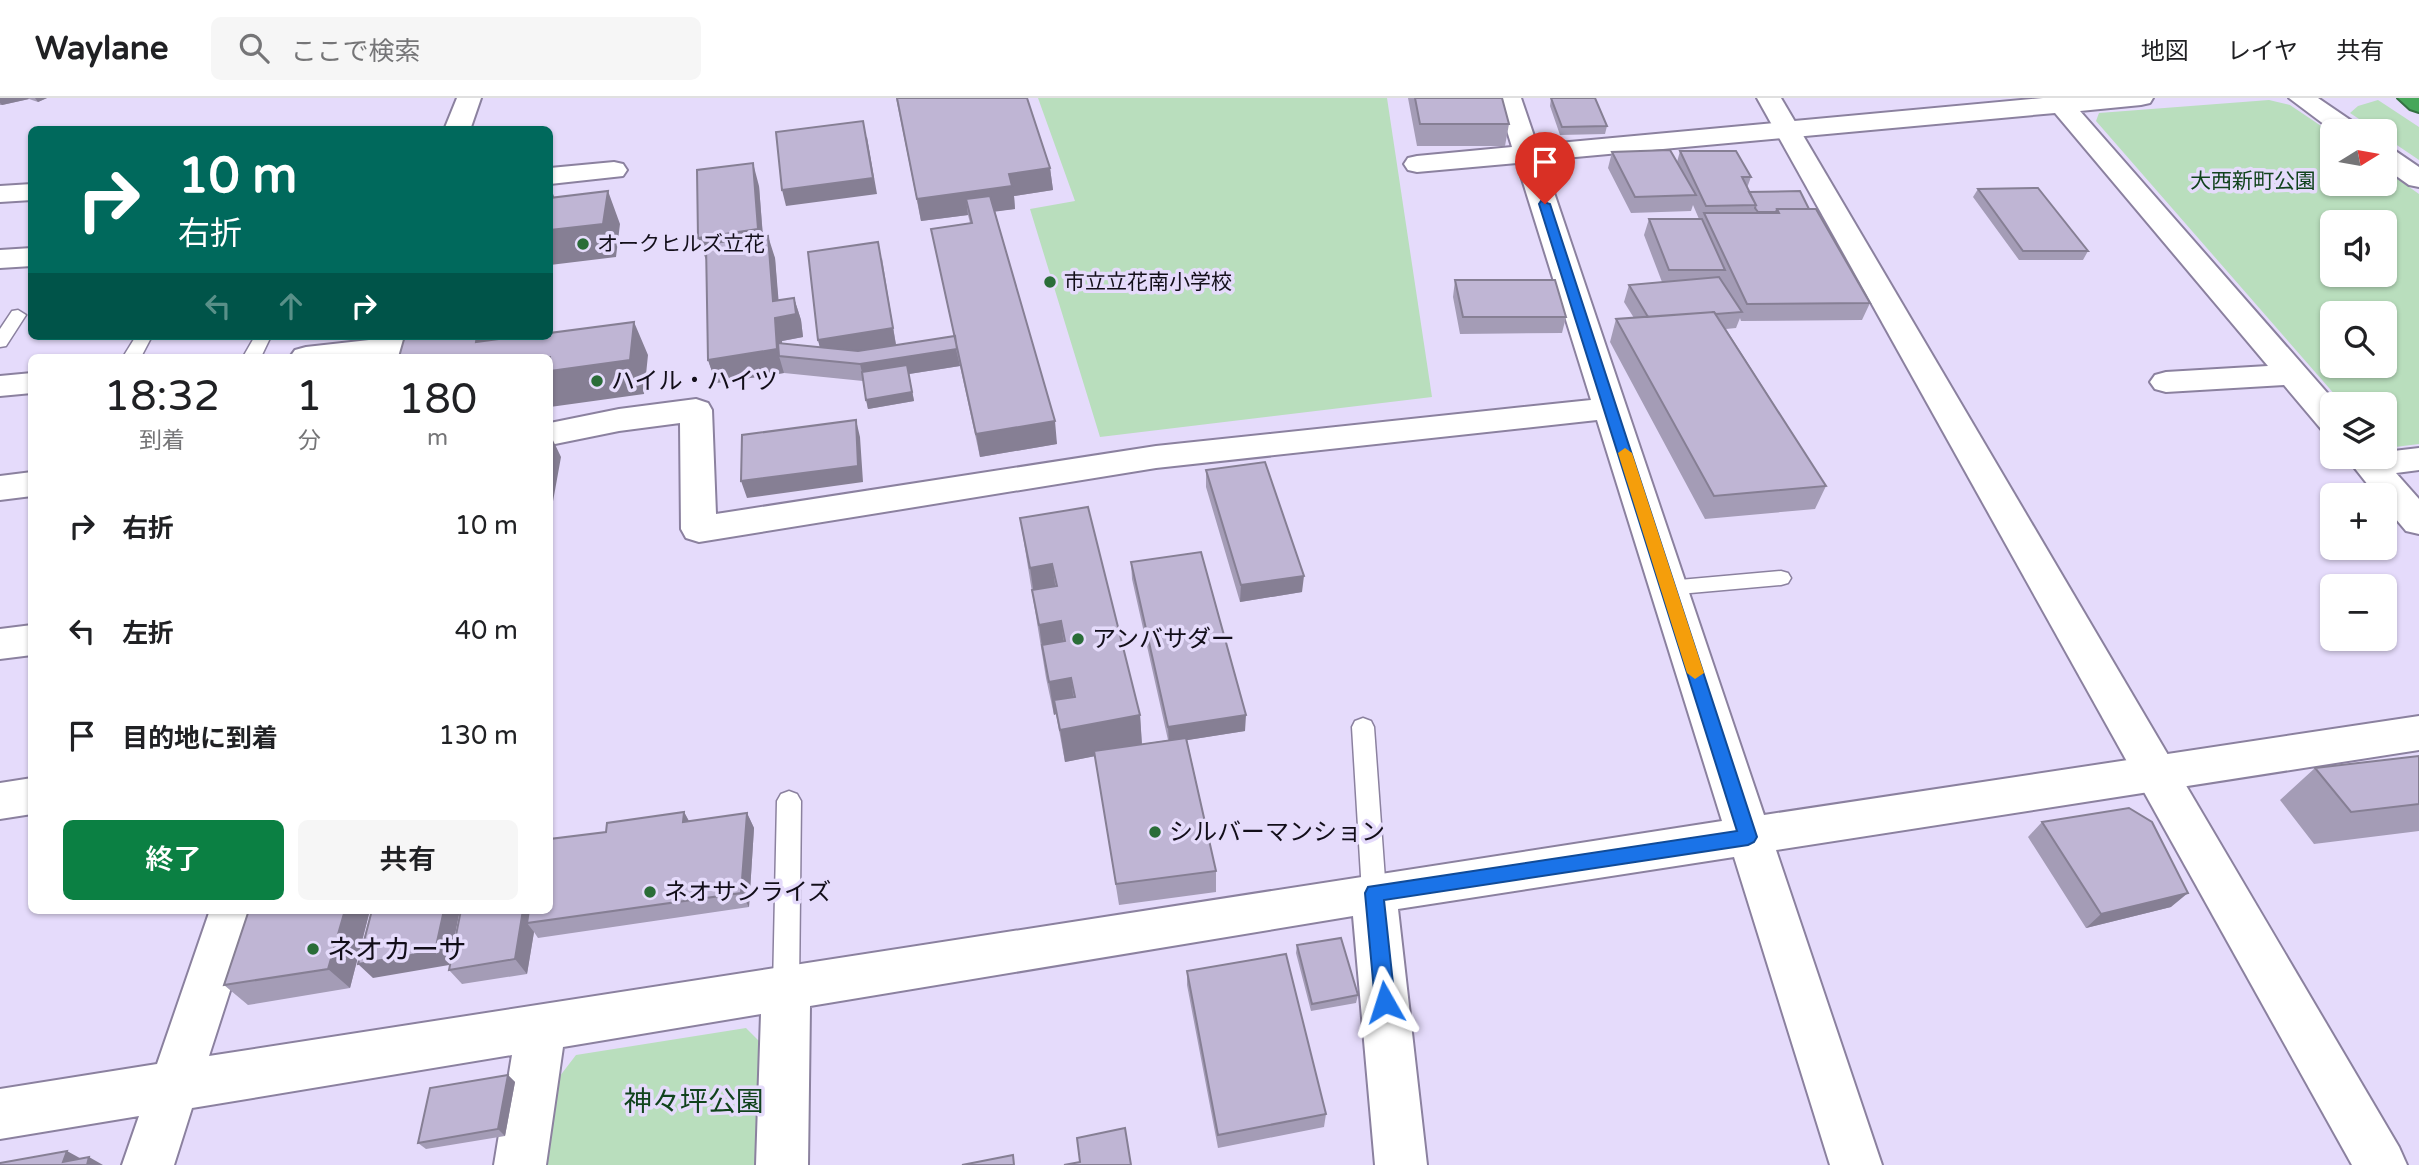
<!DOCTYPE html>
<html lang="ja">
<meta charset="utf-8">
<style>
body{margin:0;font-family:"Varela Round","Noto Sans JP",sans-serif;background:#f6f6f6;color:#202124;height:100vh;display:flex;flex-direction:column;font-size:26px;white-space:nowrap}
*{box-sizing:border-box;margin:0}
p{font-size:23px;color:#757577}
.icon{flex:none;width:38px;height:38px;fill:none;stroke:currentColor;stroke-width:2;stroke-linecap:round;stroke-linejoin:round}
.map{position:relative;flex:1;overflow:hidden}
.details{position:absolute;left:28px;top:256px;width:525px;height:560px;display:flex;flex-direction:column;background:#fff;border-radius:10px;box-shadow:0 2px 5px #0004}
.details>*{flex:none}
.top-card{position:absolute;left:28px;top:28px;width:525px;height:214px;border-radius:10px;box-shadow:0 2px 5px #0004;background:#00695c;color:#fff;overflow:hidden}
.needle{width:46px;rotate:79deg}
.controls{position:absolute;left:2320px;top:21px;display:grid;gap:14px}
.controls a{display:grid;place-items:center;width:77px;height:77px;border-radius:10px;background:#fff;box-shadow:0 2px 5px #0004;font-size:35px}
.pin{position:absolute;display:grid;place-items:center;width:60px;height:60px;color:#fff;margin:-72px -30px;border-radius:50% 50% 50% 0;rotate:-45deg;box-shadow:0 0 7px #0007}
.pin .icon{rotate:45deg}
.me{position:absolute;width:77px;margin:-38px;rotate:354deg;stroke-linejoin:round;filter:drop-shadow(0 0 5px #0008)}
.turn{display:flex;align-items:center;gap:24px;height:147px;padding:0 35px;font-size:32px}
.turn .icon{width:91px;height:91px;stroke-width:2.5}
.turn b{display:block;font-size:49px;line-height:60px}
.lanes{display:flex;align-items:center;height:66px;padding:0 35px;background:#0003;justify-content:center;gap:35px;direction:ltr}
.lanes .off{opacity:.35}
.eta{display:flex;justify-content:space-evenly;align-items:center;height:119px;text-align:center}
.eta b{font-size:42px;font-weight:600;line-height:49px}
.primary-button{display:flex;gap:14px;margin-top:auto;padding:14px 35px}
.primary-button a{flex:1;height:80px;border-radius:10px;background:#0b8043;color:#fff;font-size:28px;font-weight:600;line-height:80px;text-align:center}
.primary-button a+a{background:#f6f6f6;color:#202124}
ul{padding:0;list-style:none}
li{display:flex;align-items:center;gap:21px;height:105px;padding:0 35px}
li div{flex:1}
li b{display:block;font-size:26px}
li em{font-style:normal}
header{display:flex;align-items:center;gap:42px;box-sizing:border-box;height:98px;padding:0 35px;background:#fff;border-bottom:2px solid #e0e0e0}
header strong{font-size:33px}
nav{display:flex;gap:38px;margin-inline-start:auto;font-size:24px}
.search{width:490px;height:63px;background:#f6f6f6;display:flex;align-items:center;gap:18px;box-sizing:border-box;padding:0 24px;border-radius:10px;color:#757577;font-size:26px}
.map>svg:first-child{display:block}
</style>
<header>
<strong>Waylane</strong>
<div class="search"><svg class="icon" aria-label="search" viewBox="0 0 24 24"><circle cx="10" cy="10" r="6"/><path d="M15 15l6 6"/></svg>ここで検索</div>
<nav><a>地図</a><a>レイヤ</a><a>共有</a></nav>
</header>
<div class="map">
<svg width="2419" height="1067" viewBox="0 0 2419 1067">
<rect width="100%" height="100%" fill="#e5dbfb"/>
<!-- green -->
<path fill="#b9debd" fill-rule="evenodd" d="M1038,0h349l45,299 -332,40 -70,-228 45,-8z
M2269,2l21,5 43,29v50h52v-14l34,24v250l-24,3 -10,-4v-39h-42l-247,-283 3,-8zM2333,124h52v53h-52zM2333,215h52v53h-52z
M2378,2l41,27v33l-34,-23v-6h-8l-27,-18 8,-7z
M746,930l13,13 -4,124h-214l12,-80 23,-30z"/>
<g fill="none" stroke-linecap="round" stroke-linejoin="round">
<defs>
<path id="lane" d="M18,212l8,5 -20,31 -6,1v-18l12,-18z
M136,238h16l-11,21h-18z
M255,238h16l-10,21h-18z
M1781,473l7,2 3,5 -3,5 -7,2 -113,10 -7,-2 -3,-5 3,-5 7,-2z
M1363,620l8,3 3,6 12,166 -3,8 -9,3 -9,-3 -3,-8 -10,-166 3,-6z
M789,693l8,3 4,7 -2,187 -4,9 -9,3 -9,-3 -4,-9 4,-187 4,-7z"/>
<path id="street" d="M457,0h24l-11,32h-26z
M1497,0h24l16,47 506,-47h110l-3,5 -9,2 -61,6 257,293h-4v28l-12,-3 -37,-44 -118,7 -11,-3 -5,-7 5,-7 11,-3 102,-6 -213,-253 -512,47 221,655 655,-99v34l-643,100 106,315h-52l-96,-308 -336,52 29,256h-52l-22,-249 -543,90 -2,159h-52l5,-151 -198,33 -17,118h-52l18,-110 -320,53 -18,57h-52l17,-49 -139,23v-50l157,-25 53,-154h46l-47,146 1513,-235 -125,-401 -441,48 -457,74 -13,-4 -5,-9 -1,-106 -61,8 -69,14v-22l69,-14 77,-10 12,4 4,7 4,104 440,-68 435,-46 -74,-237 -100,9 -9,-2 -4,-6 4,-6 9,-2 95,-9z
M2289,0h29l41,28 4,5h-30z
M2385,50l9,2 25,17v20l-10,-2 -24,-17z
M614,64l9,2 4,6 -4,6 -73,8v-16z
M32,86v16l-32,2v-16z
M32,150v18l-32,2v-18z
M396,239l11,3 5,7 -5,7 -15,3h-102l5,-7 11,-3z
M32,275v20l-32,3v-20z
M2419,350v22l-23,3 23,26v35l-13,-3 -21,-25v-11h-9l-30,-38h39v-5z
M32,374v24l-32,4v-24z
M32,527v30l-32,4v-30z
M32,680v36l-32,5v-36z"/>
<path id="secondary" d="M1757,0h24l618,1049 8,18h-55z"/>
<path id="highway" d="M2398,0h21v14l-9,-3z"/>
</defs>
<!-- lane casing -->
<use href="#lane" stroke="#8b819f" stroke-width="3"/>
<!-- street casing -->
<use href="#street" stroke="#8b819f" stroke-width="4"/>
<!-- secondary casing -->
<use href="#secondary" stroke="#8b819f" stroke-width="4"/>
<!-- highway casing -->
<use href="#highway" stroke="#347143" stroke-width="4"/>
<!-- lane -->
<use href="#lane" fill="#fff" fill-rule="evenodd"/>
<!-- street -->
<use href="#street" fill="#fff" fill-rule="evenodd"/>
<!-- secondary -->
<use href="#secondary" fill="#fff" fill-rule="evenodd"/>
<!-- highway -->
<use href="#highway" fill="#46a75a" fill-rule="evenodd"/>
</g>
<!-- wall -->
<path fill="#a49cb6" d="M0,0h47l-9,4 -9,-3 -27,6h-2z
M896,0l154,70 3,22 -39,6 1,13 -20,2 62,233 -77,13 -20,-91 -51,8 5,27 -46,8 -5,-28 -79,-8 -68,10 -8,-23 51,-174 4,50 12,22 3,42 16,-2 7,22 2,17 -21,4v3l38,3 -2,-7 64,-82 14,87 58,-9 -23,-107 39,-6 -2,-8 -47,6z
M1408,0h94l7,26 -4,22h-88z
M1551,0l56,28 -2,8 -45,1 -10,-29z
M1680,53l71,26 -4,11 2,4 60,17 61,94 -8,17 -121,1 -1,-3 -4,10 -10,1 100,157 -11,23 -110,10 -95,-177 6,-23 18,-1 -10,-16 5,-17 33,-3 -18,-47 5,-16h50l-6,-14 -2,6 -60,2 -23,-45 4,-16 65,10z
M1978,91l110,62 -5,9h-64l-46,-63z
M1455,182l111,37 -4,16 -102,1 -7,-37z
M1206,372l96,122 -62,10 -34,-115z
M1088,409l52,208 2,29 26,-4 -36,-161 -1,-17 114,169 -58,9 29,131v21l-97,13 -24,-149 -30,6 -9,-48 -2,1 -8,-37 -26,-160z
M2419,658v75l-105,13 -34,-44 35,-32z
M684,714l5,9 58,-8 7,15 -5,79 -211,31 -4,-6 -7,42 -65,10 -13,-14 157,-138z
M2042,724l129,85 -85,21 -58,-91z
M249,812h121l-20,78 -102,17 -24,-20z
M1297,847l61,50 -2,8 -45,8 -15,-58z
M1187,873l139,143 -2,13 -106,21 -31,-163z
M508,977l7,7 -10,54 -79,13 -8,-6z"/>
<!-- shaded-wall -->
<path fill="#867f94" d="M0,0h28l1,1 -27,6 -2,-2z
M35,0h12l-9,4z
M867,39l10,57 -91,12 -4,-16z
M753,65l6,23 5,66 -58,8 -8,-22z
M1050,70l3,22 -39,6 1,13 -45,6 -4,-16 2,16 -47,6 -4,-22 92,-25z
M550,88l10,26 48,-21 12,33 -4,33 -66,8z
M768,138l7,22 5,59 14,-19 7,22 2,17 -21,4 1,15h-4l5,17 -68,10 -8,-23 67,-42z
M878,144l18,103 -74,11 -4,-16z
M634,224l14,33 -4,39 -94,13v-36z
M477,238h24l-4,21 -21,-15z
M956,251l4,17 -51,8 5,27 -46,8 -2,-9 -2,-19 -4,-17z
M856,322l4,17 3,45 -116,16 -6,-17z
M1055,323l2,23 -77,13 -4,-23z
M550,336l11,23 -11,61z
M1052,466l5,34 -22,4 -5,-34z
M1304,478l-2,16 -62,10 1,-17z
M1061,523l4,33 -23,-7 -3,-22z
M1071,580l4,33 -21,-11 2,14 -2,1 -5,-33z
M1140,617l2,32 -77,15 -5,-32z
M1246,617l-1,16 -76,12 -1,-16z
M684,714l8,15 -9,-5z
M747,715l7,15 -5,79 -8,-14z
M2188,795l-17,14 -85,21 15,-14z
M345,812h25l-20,78 -22,-19z
M444,812h16l-11,55 -76,13 -15,-14z
M523,812h14l-10,13 7,9 -7,42 -12,-15z
M508,977l7,7 -10,54 -7,-7z
M67,1053l20,11 2,-5 14,8h-35l-5,-3z"/>
<!-- building -->
<path fill="#bfb5d4" stroke="#867f94" stroke-width="2" d="M897,0h130l23,70 -41,6 3,12 -95,13z
M1415,0h87l7,26h-89z
M1551,0h44l12,28 -45,1z
M863,23l10,57 -91,12 -6,-58z
M1670,52l26,45 -61,2 -23,-45z
M1680,53h56l15,26h-9l14,28 -50,1z
M753,65l5,66 -60,9 -1,-68z
M2038,90l50,63h-65l-45,-62z
M608,93l-5,33 -53,6v-32z
M1800,93l9,18h-32l-1,3h-18l-3,-4 1,-3 -7,-13z
M990,98l65,225 -79,13 -45,-205 41,-6 -6,-24z
M1777,111h39l54,94 -123,1 -43,-91h75z
M1649,121h53l23,51h-56z
M768,138l5,65 21,-3 2,16 -21,4 2,31 -69,11 -2,-116z
M878,144l15,86 -75,12 -10,-88z
M1719,179l23,35 -26,2 -2,-2 -66,5 -19,-32z
M1455,182h100l11,37h-103z
M1714,214l112,174 -112,10 -98,-177z
M634,224l-4,38 -80,11v-14h-151l6,-21h72l-1,6 46,-6h28v-3z
M955,238l2,13 -97,15 -81,-8 -1,-13 80,8z
M907,267l5,27 -46,8 -4,-28z
M856,322l2,46 -117,15 1,-46z
M1265,364l39,114 -63,9 -35,-115z
M1088,409l52,208 -80,15 -6,-30 21,-3 -4,-19 -22,4 -7,-37 23,-4 -4,-20 -22,4 -7,-35 25,-4 -5,-22 -22,4 -10,-50z
M1201,454l45,163 -78,12 -37,-165z
M1186,640l30,133 -100,13 -22,-133z
M2419,658v48l-68,8 -36,-44z
M2129,710l23,14 36,71 -87,21 -59,-92z
M684,714l-1,10 64,-9 -6,80 -214,30 2,-13h21v-71l56,-7 1,-9z
M249,812h96l-17,59 -104,16z
M372,812h72l-9,41 -77,13z
M461,812h62l-8,49 -66,11z
M1341,840l17,57 -46,9 -15,-59z
M1286,856l40,160 -108,21 -31,-164z
M508,977l-10,54 -80,14 12,-55z
M1125,1030l6,37h-67l16,-3 -3,-24z
M67,1053l-4,11 26,-5 -2,8h-87v-2z
M1013,1057l1,10h-52z"/>
<!-- route -->
<path fill="#1a73e8" stroke="#114b97" stroke-width="2" d="M1541,103l9,3 207,633 -3,5 -6,3 -364,55 11,102 -3,6 -7,3 -7,-3 -3,-6 -10,-109 3,-6 369,-56 -198,-627z"/>
<!-- slow -->
<path fill="#f59e0b" d="M1625,350l7,5 72,220 -9,6 -8,-6 -69,-220z"/>
<!-- markers -->
<g fill="#2a6d38" stroke="#e5dbfb" stroke-width="2.5">
<circle cx="583" cy="146" r="7"/>
<circle cx="1050" cy="184" r="7"/>
<circle cx="597" cy="283" r="7"/>
<circle cx="1078" cy="541" r="7"/>
<circle cx="1155" cy="734" r="7"/>
<circle cx="650" cy="794" r="7"/>
<circle cx="313" cy="851" r="7"/>
</g>
<g text-anchor="middle" stroke-width="7" stroke-linejoin="round" paint-order="stroke">
<!-- far-park labels -->
<g font-size="21" fill="#11431d" stroke="#e5dbfb">
<text x="2253" y="90">大西新町公園</text>
</g>
<!-- far-poi labels -->
<g font-size="21" fill="#120e19" stroke="#e5dbfb" text-anchor="start">
<text x="597" y="153">オークヒルズ立花</text>
<text x="1064" y="191">市立立花南小学校</text>
</g>
<!-- poi labels -->
<g font-size="24" fill="#120e19" stroke="#e5dbfb" text-anchor="start">
<text x="611" y="291">ハイル・ハイツ</text>
<text x="1092" y="549">アンバサダー</text>
<text x="1169" y="742">シルバーマンション</text>
<text x="664" y="802">ネオサンライズ</text>
</g>
<!-- near-poi labels -->
<g font-size="28" fill="#120e19" stroke="#e5dbfb" text-anchor="start">
<text x="327" y="861">ネオカーサ</text>
</g>
<!-- near-park labels -->
<g font-size="28" fill="#11431d" stroke="#e5dbfb">
<text x="694" y="1013">神々坪公園</text>
</g>
</g>
</svg>
<div class="controls">
<a><svg class="needle" viewBox="-14 -14 28 28"><path d="M0-13l5 13h-10z" fill="#e53935"/><path d="M0 13l5-13h-10z" fill="#757577"/></svg></a>
<a><svg class="icon" aria-label="sound" viewBox="0 0 24 24"><path d="M4 9h4l5-4v14l-5-4H4zM17 9q2 3 0 6"/></svg></a>
<a><svg class="icon" aria-label="search" viewBox="0 0 24 24"><circle cx="10" cy="10" r="6"/><path d="M15 15l6 6"/></svg></a>
<a><svg class="icon" aria-label="layers" viewBox="0 0 24 24"><path d="M12 4l9 5-9 5-9-5zM3 14l9 5 9-5"/></svg></a>
<a>+</a>
<a>−</a>
</div>
<div class="pin" style="left:1545px;top:106px;background:#d93025"><svg class="icon" aria-label="arrive" viewBox="0 0 24 24"><path d="M6 21V4h12l-3 4 3 4H6"/></svg></div>
<svg class="me" style="left:1385px;top:904px" viewBox="-20 -20 40 40"><path d="M0-17L14 15 0 8-14 15z" fill="#1a73e8" stroke="#fff" stroke-width="4"/></svg>
<div class="top-card">
<div class="turn"><svg class="icon" aria-label="right" viewBox="0 0 24 24"><path d="M7 20v-9h11M14 6l5 5-5 5"/></svg><div><b>10 m</b>右折</div></div>
<div class="lanes"><svg class="icon off" aria-label="left" viewBox="0 0 24 24"><path d="M17 20v-9H6M10 6l-5 5 5 5"/></svg><svg class="icon off" aria-label="ahead" viewBox="0 0 24 24"><path d="M12 20V5M6 11l6-6 6 6"/></svg><svg class="icon" aria-label="right" viewBox="0 0 24 24"><path d="M7 20v-9h11M14 6l5 5-5 5"/></svg></div>
</div>
<section class="details">
<div class="eta">
<div><b>18:32</b><p>到着</p></div>
<div><b>1</b><p>分</p></div>
<div><b>180</b><p>m</p></div>
</div>
<ul>
<li><svg class="icon" aria-label="right" viewBox="0 0 24 24"><path d="M7 20v-9h11M14 6l5 5-5 5"/></svg><div><b>右折</b></div><em>10 m</em></li>
<li><svg class="icon" aria-label="left" viewBox="0 0 24 24"><path d="M17 20v-9H6M10 6l-5 5 5 5"/></svg><div><b>左折</b></div><em>40 m</em></li>
<li><svg class="icon" aria-label="arrive" viewBox="0 0 24 24"><path d="M6 21V4h12l-3 4 3 4H6"/></svg><div><b>目的地に到着</b></div><em>130 m</em></li>
</ul>
<div class="primary-button"><a>終了</a><a>共有</a></div>
</section>
</div>
